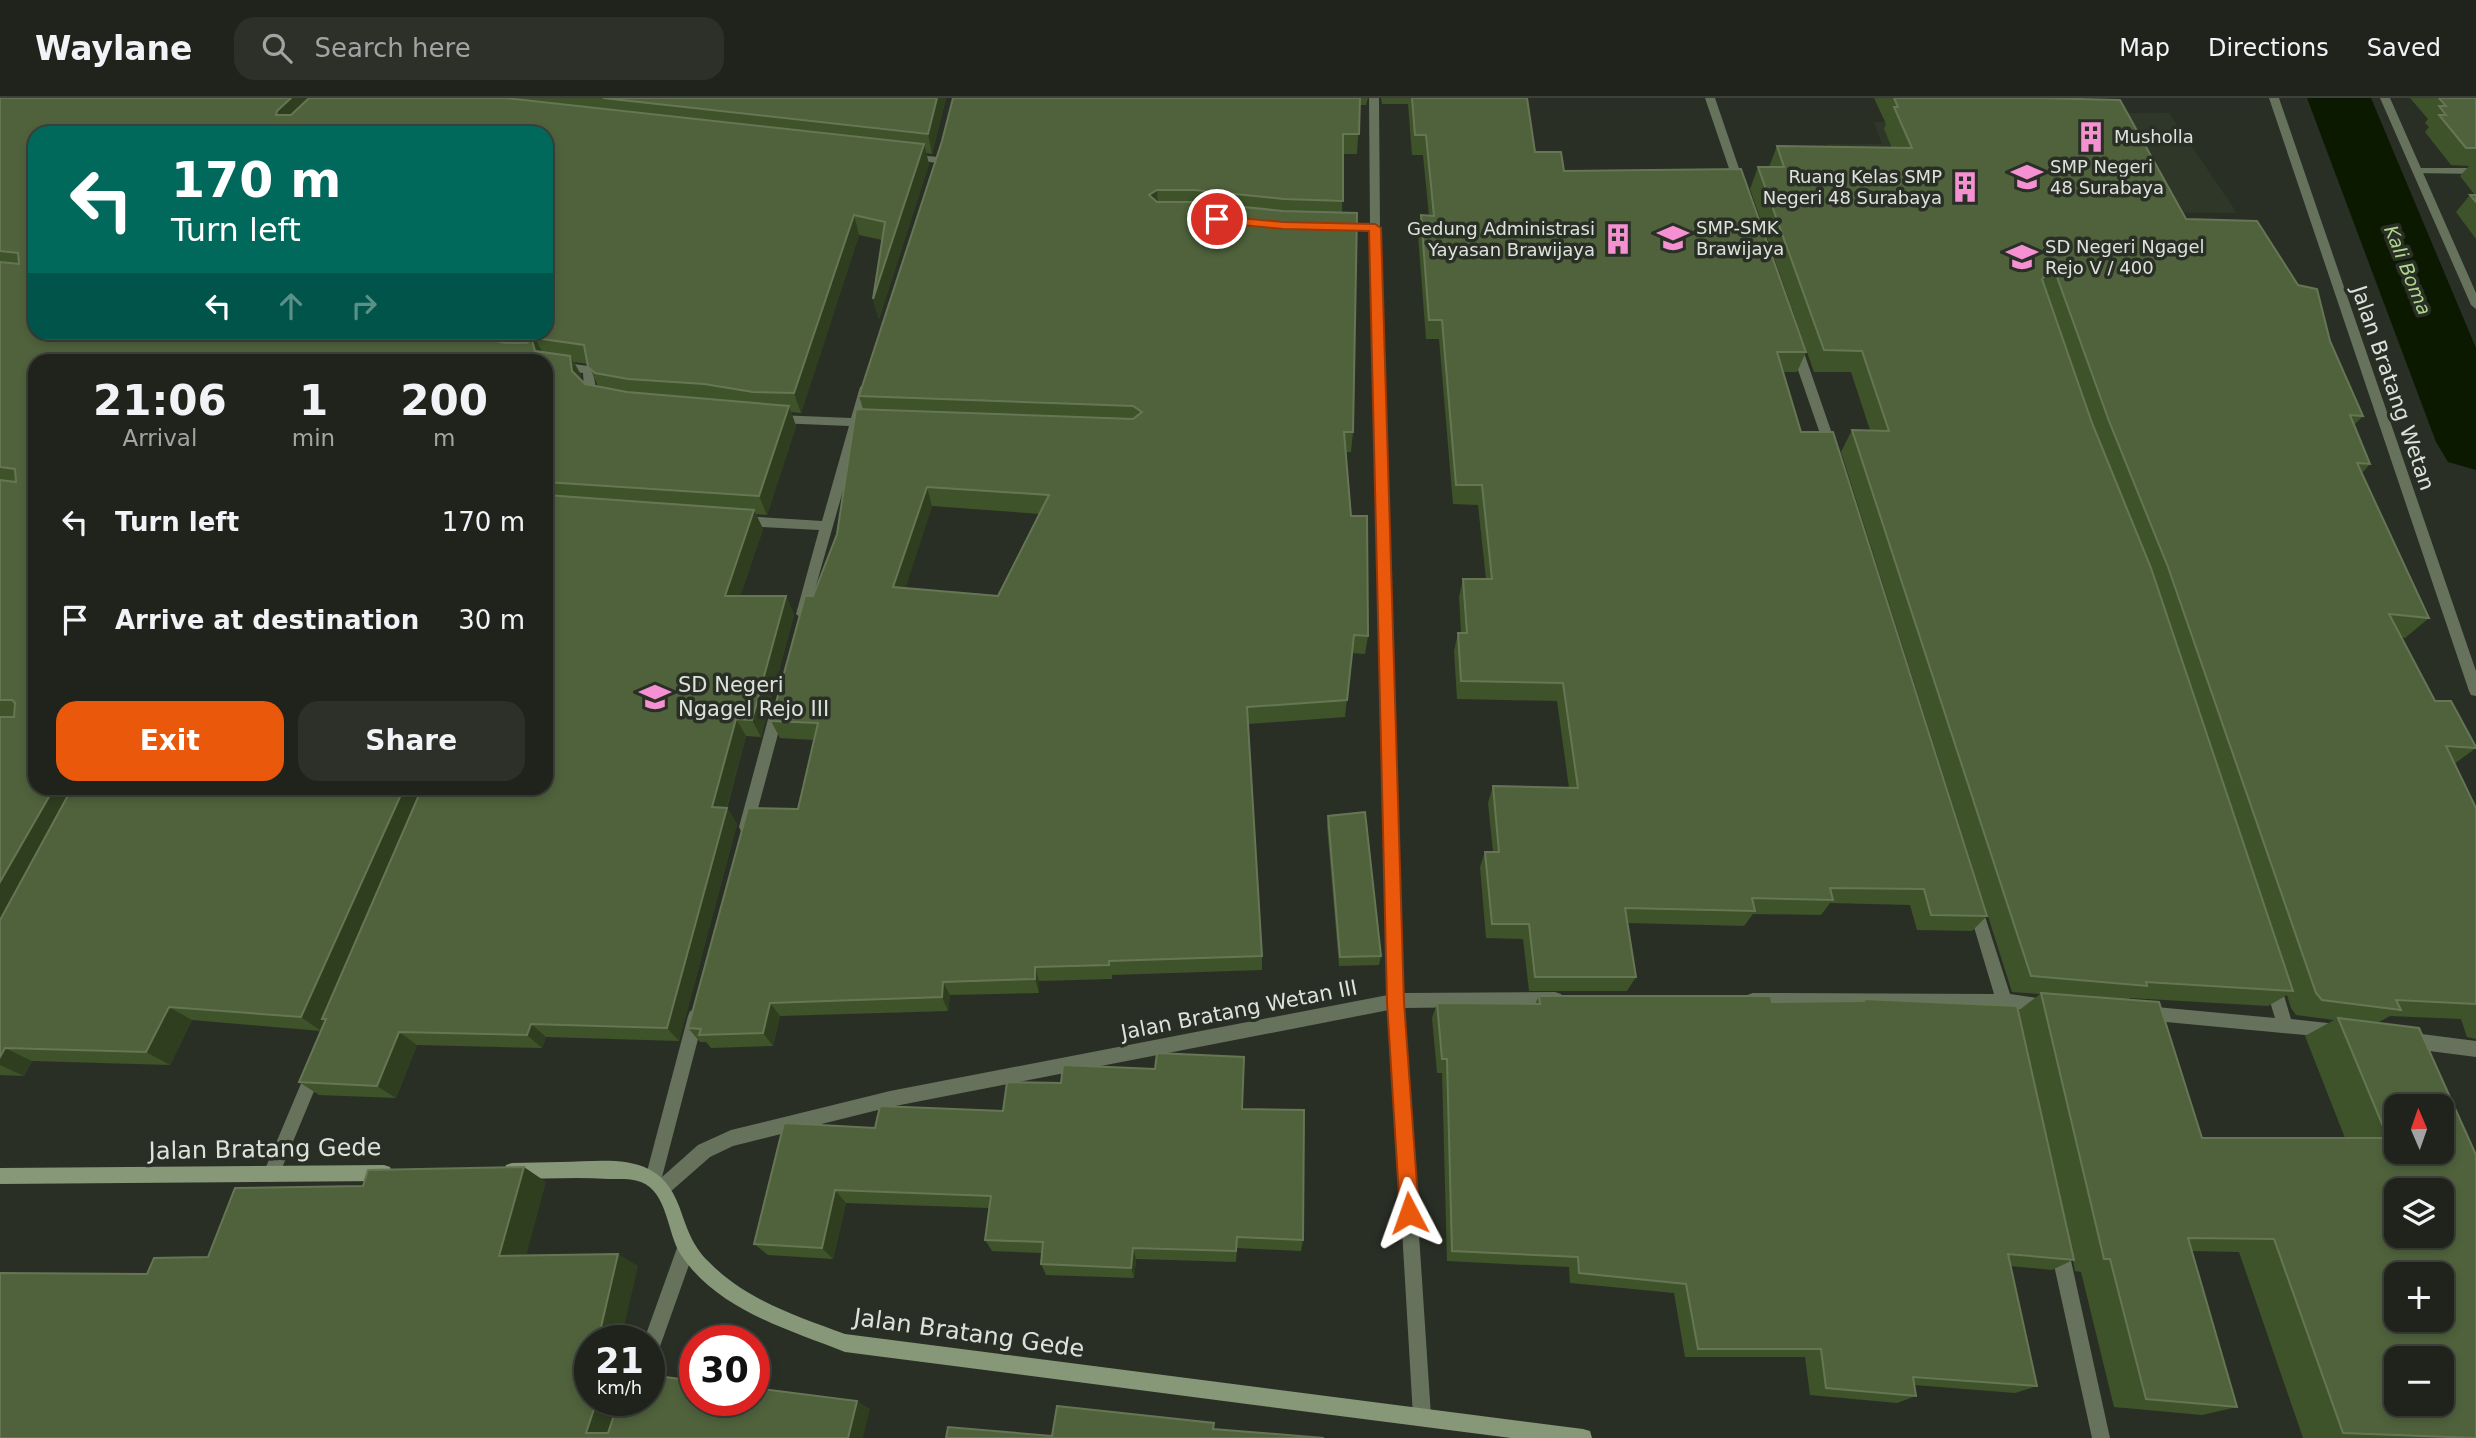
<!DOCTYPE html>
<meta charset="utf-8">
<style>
body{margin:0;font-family:"DejaVu Sans",sans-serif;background:#2d2f29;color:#f1f3f6;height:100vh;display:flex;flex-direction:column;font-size:26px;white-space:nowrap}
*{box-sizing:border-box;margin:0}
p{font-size:23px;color:#a2a4a3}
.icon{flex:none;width:38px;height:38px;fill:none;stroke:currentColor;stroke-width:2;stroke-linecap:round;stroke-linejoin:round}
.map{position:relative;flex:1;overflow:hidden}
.details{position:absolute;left:28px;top:256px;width:525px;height:441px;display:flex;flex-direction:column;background:#20231c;border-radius:21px;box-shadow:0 4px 10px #0003,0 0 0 2px #3d403b}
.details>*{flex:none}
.guide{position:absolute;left:28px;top:28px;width:525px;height:214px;border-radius:21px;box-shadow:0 4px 10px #0003,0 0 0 2px #3d403b;background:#00695c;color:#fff;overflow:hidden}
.needle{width:46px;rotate:358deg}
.controls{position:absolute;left:2384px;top:996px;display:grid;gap:14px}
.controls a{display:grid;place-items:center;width:70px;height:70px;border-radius:14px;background:#20231c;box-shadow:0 4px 10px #0003,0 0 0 2px #3d403b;font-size:35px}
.speed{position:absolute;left:574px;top:1227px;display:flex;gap:14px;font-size:35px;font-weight:700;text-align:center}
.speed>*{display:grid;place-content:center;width:91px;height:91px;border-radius:50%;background:#20231c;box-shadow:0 4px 10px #0003,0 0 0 2px #3d403b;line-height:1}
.speed small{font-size:18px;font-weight:400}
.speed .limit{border:10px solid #d22;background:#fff;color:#111}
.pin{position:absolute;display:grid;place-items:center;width:60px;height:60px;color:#fff;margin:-30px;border:4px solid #fff;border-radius:50%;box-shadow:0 2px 7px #0007}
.me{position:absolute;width:77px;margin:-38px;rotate:356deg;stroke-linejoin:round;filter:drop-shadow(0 0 5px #0008)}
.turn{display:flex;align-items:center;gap:24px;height:147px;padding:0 28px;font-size:32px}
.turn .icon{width:91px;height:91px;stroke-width:2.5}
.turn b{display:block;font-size:49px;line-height:60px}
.lanes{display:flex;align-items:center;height:66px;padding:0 28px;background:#0003;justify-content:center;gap:35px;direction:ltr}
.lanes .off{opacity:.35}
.eta{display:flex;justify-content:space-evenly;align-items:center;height:119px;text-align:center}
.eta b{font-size:42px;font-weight:700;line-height:49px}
.button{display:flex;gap:14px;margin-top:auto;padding:14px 28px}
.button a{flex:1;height:80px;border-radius:21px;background:#ea580c;color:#fff;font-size:28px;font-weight:700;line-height:80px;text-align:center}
.button a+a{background:#2d2f29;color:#f1f3f6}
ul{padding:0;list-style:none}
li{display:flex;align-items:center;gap:21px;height:98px;padding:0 28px}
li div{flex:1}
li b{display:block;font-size:26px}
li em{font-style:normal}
header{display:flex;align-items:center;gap:42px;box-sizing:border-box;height:98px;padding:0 35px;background:#20231c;border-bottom:2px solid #3d403b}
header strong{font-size:33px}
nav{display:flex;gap:38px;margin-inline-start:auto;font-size:24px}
.search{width:490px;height:63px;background:#2d2f29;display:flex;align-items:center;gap:18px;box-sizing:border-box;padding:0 24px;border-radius:21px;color:#a2a4a3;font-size:26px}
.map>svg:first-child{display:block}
</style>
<header>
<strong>Waylane</strong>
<div class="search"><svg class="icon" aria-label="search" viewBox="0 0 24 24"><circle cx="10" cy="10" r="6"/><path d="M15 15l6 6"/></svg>Search here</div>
<nav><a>Map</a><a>Directions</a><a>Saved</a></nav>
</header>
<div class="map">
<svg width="2476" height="1340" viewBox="0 0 2476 1340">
<rect width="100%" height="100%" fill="#2a2f26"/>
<!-- built -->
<path fill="#2f3728" d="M2169,15l68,100 -383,-2 -26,-67h54l-8,-22h53l-3,-8z"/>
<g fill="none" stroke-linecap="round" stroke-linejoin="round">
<!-- river -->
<path fill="#0a1900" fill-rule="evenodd" d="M2307,0h64l105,250v122l-28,-8 -12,-20z"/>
<!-- minor -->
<path fill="#67725d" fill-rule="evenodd" d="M1369,0h10l1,130 24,765 151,-1 6,2 2,5 -2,5 -6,2 -151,2 27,408 -2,7 -7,2 -7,-2 -2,-7 -24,-406 -499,97 -157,39 -23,11 -41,36 -6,2 -6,-2 -2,-6 -8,-2 -2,-6 43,-163 2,-5 6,-2 6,2 2,5 -42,161 36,-32 33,-15 159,-39 498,-96 -18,-764 -32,-1 -5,-3 5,-3 32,1z
M1705,0h10l30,88 -1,2 -9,-2z
M908,56l30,3 5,3 -5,3 -33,-4 -2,-2z
M2417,70h59v6l-63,-1v-4z
M1795,242l6,4 37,107 -2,3h-8l-2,-3 -37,-107z
M545,262h1l42,6 4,1 4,21 8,7v6h-8l-12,-12 -1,-16 -37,-5z
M866,285l6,4 -9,32 4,4 -6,4 -53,187 -6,5 -6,-5 23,-84 -76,-4 -6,-5 6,-5 79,5 27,-95 -72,-3 -6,-4 6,-4 74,3 9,-31z
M778,604l5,2 2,4 -32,119 -2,4 -5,2 -5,-2 -2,-4 32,-119 2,-4z
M1975,802l5,2 2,5 28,87 41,6 2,5 -2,5 -6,2 -32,-3 -1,4 -6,2 -6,-2 -2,-5 -245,-1 -6,-2 -2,-5 2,-5 6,-2 241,1 -26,-87 2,-5z
M2272,877l5,2 3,5 11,37 46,5 6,2 2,5 -2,5 -6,2 -192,-18 -6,-2 -2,-5 2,-5 6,-2 130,12 -11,-36 3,-5z
M2406,934l70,9v16l-70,-9 -6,-3 -2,-5 2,-5z
M314,966l6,3 2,5 -45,108 -6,2 -6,-2 -2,-6 45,-107z
M2059,1140l6,3 3,6 42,191h-18l-42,-191 3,-6z
M686,1141l6,3 3,6 -37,104 -3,6 -6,3v-21h-5l33,-92 3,-6z"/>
<!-- tertiary -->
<path fill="#67725d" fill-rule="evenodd" d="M2269,0h10l197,573v25l-5,-1 -2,-4z
M2380,0h10l86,195v16l-5,-4z"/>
<!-- secondary -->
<path fill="#879878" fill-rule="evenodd" d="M561,1064c49,-1 98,-11 118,44 8,22 13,40 30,56 37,38 88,54 136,72l738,95 7,2 2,7h-81l-666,-86c-58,-23 -127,-42 -164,-97 -14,-21 -13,-63 -40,-73 -10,-4 -22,-3 -32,-3 -32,-2 -65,0 -97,0l-6,-2 -2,-6 2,-6 6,-2z
M384,1067l6,2 2,6 -2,6 -6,2 -384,3v-16z"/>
</g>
<!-- wall -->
<path fill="#3e5329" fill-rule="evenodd" d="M0,0h946l-14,56 -6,-1 3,11 -50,155 -6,-20 9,-59 -23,-5 -58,178 -10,-1 5,14 -29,89 -11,-1 7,15 -23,67h46l8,19 -33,122 -15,-1 -19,72 10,16 -58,217 -133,-4 -4,11 -125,-3 -21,53 -77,-3 -20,-13 22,-51 -129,-11 -22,45 -138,-4 -8,15 -24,-1zM546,35v199h-511zM35,262h511v428h-511zM574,264l14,2 10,22 -13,-2 -4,-4v-5z
M953,0h415l-2,7h-6l-3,49h-14l-1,59 11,219 -2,20h-5l5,64 17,120 -3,18 -13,-1 -7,64 -97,7 14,232v14l-150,5v4l-73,2v12l-89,2 -2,16 -168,5 -7,30 -62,2 -5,-6h-6l-12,-14 110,-219 16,-69 -34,-2 -9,-17 42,-125 24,-62 26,-125 -4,-13 83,-255zM932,408l108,8 -42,82 -93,-8z
M1381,0h146l8,54 29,19 242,181 -9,20h-14l18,60 186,484 -15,15 -55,-1 -7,-25 -80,-2 -9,12 -68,-1 -9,12 -116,-3 8,54 -9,14h-98l-6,-52 -37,-1 -6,-71 5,-15h8l-5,-49 5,-17 76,2 -12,-87 -100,-2 -3,-48 4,-18h3l-2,-36 4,-18h23l-8,-74 -25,-1 -14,-165h-13l-8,-104 3,-20 8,1 -6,-61h-11l-4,-51h-26z
M1874,0h165l147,121 144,122 33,75 -9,9 16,39 -8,9 67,145 -24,20 -4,-1 34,64 41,47 -22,16 22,44v231l-9,-2 -6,-18 -71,-3 -13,7 99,415h-173l-64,-186 -48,-1 46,156 -35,8 -88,-8 -33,-135 -6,-1 -2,-11 -21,10 -42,-4 27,120 -22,7 -101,-8 2,11 -19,7 -87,-8 -5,-38h-120l-11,-64 -104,-10 -1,-16 -122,-6 -5,-188h-5l-5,-55 5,-15 98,1 4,-8 233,6 89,-1 2,-2 155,12 22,-17 -28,-2 -171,-540 11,-22h18l-19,-58h-37l-64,-183 8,-22h11l8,-21 115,2 -8,-19 2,-5zM2287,897l4,13 5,7 38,5 -29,16 40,102h-143l-74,-138 2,-2 138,8z
M2410,0h66v141l-20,-27 14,-17h5l-15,-19 9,-10 -18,-1 -26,-33 4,-5 -4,-4 3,-4z
M1328,718l53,140 -2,9 -40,1 -12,-140z
M1242,1011l61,131 -2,11 -64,-3 -1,14 -100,-3 -2,19 -88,-3 -5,-11 1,-11 -50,-2 -7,-11 4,-32 -143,-5 -13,56 -65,-4 -14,-11 121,-116 128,-17z"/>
<!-- shaded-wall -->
<path fill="#2f3e1f" d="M291,0h33l-35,33 -13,-16 1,-4z
M937,0h9l-14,56 -4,-20z
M924,46l5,20 -50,155 -6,-20z
M1157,92l1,20 -9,-15z
M854,117l5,20 -58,178 -7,-20z
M535,240l10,19 -10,-6 -3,-11z
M570,258l11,19 1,16 -10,-20z
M789,308l7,20 -29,89 -8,-19z
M927,389l5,19 -32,100 -7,-19z
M754,412l9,19 -29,86 -9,-19z
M786,498l8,19 -33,122 -9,-17z
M736,621l10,17 -24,88 -10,-17z
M54,690h32l-86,155v-61z
M404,690h23l-105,231 3,2 -4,10 -20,-14z
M727,710l10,16 -58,217 -12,-13z
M1035,869l4,14v12l-4,-14z
M943,884l7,13 -2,16 -6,-14z
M770,905l10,13 -7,30 -10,-13z
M169,909l23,13 -22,45 -24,-13z
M531,926l15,13 -4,11 -15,-13z
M399,934l18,13 -21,53 -19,-12z
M5,950l27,13 -8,15 -24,-11v-8z
M524,1069l22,15 -23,86 -24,-12z
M835,1092l11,13 -13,56 -11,-11z
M1133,1150l3,11 -2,19 -3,-10z
M618,1156l20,12 -17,74h-23z
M597,1302h24l-13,38 -22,-5z
M857,1303l13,8 -7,29h-15z"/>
<!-- building -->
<path fill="#4f623c" stroke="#667655" stroke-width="2" fill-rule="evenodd" d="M0,0h291l-14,13 -1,4h15l18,-17h196l419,46 -51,155 12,-77 -31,-7 -60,178 -41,-1 -49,-8 -76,-5 -33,-6 -7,-6 -4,-22 -49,-7 -3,2 3,11 35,5 2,15 13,13 42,8 162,14 -30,90 -213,-14v-122h-511v428h19l-54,94v-165h14l1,-14 -3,-3h-12v-220l16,2 -1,-13 -15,-2v-205l19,2 -1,-11 -18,-2zM35,35h511v199h-29l5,2 8,6 -3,3h-22l-47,-11h-423z
M603,0h334l-9,36z
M953,0h407l-1,36h-16v67l-59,-2 -89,-9h-38l-8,5 8,7h38l88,9 74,2 -4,219h-9l7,84h16l1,120 -14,-1 -7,65 -100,7 15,249 -153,5v4l-74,2v12l-92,3 -1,15 -172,6 -7,30 -64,2 2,-6 -13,-1 60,-220 50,1 20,-86 -47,-2 34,-125h8l24,-62 19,-125 277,10 9,-7 -9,-6 -274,-10 83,-255zM927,389l122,8 -51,101 -105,-9z
M1412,0h115l8,54h26l3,19 177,-2 65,183h-29l24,80h32l154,484 -56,-1 -7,-26 -94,-1 3,12 -81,-2 3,13 -130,-3 11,69h-101l-6,-53h-37l-7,-72h14l-6,-66 85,2 -15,-105 -102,-2 -3,-48h9l-4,-54h29l-10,-94h-26l-14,-165h-13l-8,-105 13,1 -8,-81h-11z
M1894,0h145l81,2 66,119 71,2 41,64 19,4 13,52 33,75 -13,-1 20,49 -13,-1 72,155 -40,-4 46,87h16l25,46v1l-30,-2 30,62v196l-80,-4 5,10 -79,-10 -6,-7 -148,-426 -59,-146 -52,-144 -8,-6 -7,8 50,144 59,145 142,423 -147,-9 1,4 -116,-10 -179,-546 37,1 -27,-80 -38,-1 -66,-183h26l-7,-21 135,2 -18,-41h4z
M2439,0h37v50h-10l-27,-33h7l-7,-9h7z
M2470,97h6v7z
M546,397l208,15 -29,86h61l-34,124 -16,-1 -24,88 15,1 -60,220 -136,-4 -4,11 -128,-3 -22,54 -78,-4 27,-63h-4l100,-231h124z
M72,690h332l-103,229 -132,-10 -23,45 -141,-4 -5,9v-137z
M1365,714l16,144 -41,1 -12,-141z
M2041,895l118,9 43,136h186l-50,-120 81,10 57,127v283l-133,-5 -69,-194 -86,-1 49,169 -91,-8 -36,-140h-6zM2396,1008h45v46h-45zM2396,1092h45v46h-45zM2396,1176h45v46h-45zM2396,1260h45v46h-45z
M1539,898h232l1,6 92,-1 -1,-2 154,7 57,254 -66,-6 29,132 -124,-9 3,19 -90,-8 -5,-39h-123l-12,-65 -107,-11 -1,-16 -126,-6 -5,-192h-5l-5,-56 103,1z
M1157,955l87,4 -2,52 62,1 -1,130 -66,-3 -1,14 -103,-3 -2,20 -90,-4 2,-22 -58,-2 6,-44 -156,-6 -13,58 -68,-4 30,-121 91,5 5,-22 123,5 4,-29 54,1 2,-18 92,4z
M524,1069l-25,89 119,-2 -20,86h-8v60h7l-11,33h22l11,-33h30v-25l46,6v19h59v-12l103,13 -9,37h-848v-165l147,1 7,-16 54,-1 27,-69 128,-2 5,-16z
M1057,1308l157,17 -1,6 111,9h-378l2,-11 104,9z"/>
<!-- route -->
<path fill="#ea580c" stroke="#983908" stroke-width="2" d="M1217,118l66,6 92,2 6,4 23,774 15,211 -3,7 -7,2 -7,-2 -2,-7 -13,-211 -18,-771 -86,-2 -70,-7v-5z"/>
<!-- icons -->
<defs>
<symbol id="building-bare" viewBox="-9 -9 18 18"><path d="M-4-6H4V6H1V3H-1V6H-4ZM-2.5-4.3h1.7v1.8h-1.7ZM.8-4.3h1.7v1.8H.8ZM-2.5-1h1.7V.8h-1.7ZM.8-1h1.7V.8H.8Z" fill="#f591d2" stroke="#2a2f26" stroke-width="2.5" paint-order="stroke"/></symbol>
<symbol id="school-bare" viewBox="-9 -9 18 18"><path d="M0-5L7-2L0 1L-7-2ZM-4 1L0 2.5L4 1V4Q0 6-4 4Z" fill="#f591d2" stroke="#2a2f26" stroke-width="2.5" paint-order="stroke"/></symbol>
</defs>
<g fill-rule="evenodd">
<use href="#building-bare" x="2069" y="17" width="44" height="44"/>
<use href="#school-bare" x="2005" y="57" width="44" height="44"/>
<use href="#building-bare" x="1943" y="67" width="44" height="44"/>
<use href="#school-bare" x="1651" y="118" width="44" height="44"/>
<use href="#building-bare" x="1596" y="119" width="44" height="44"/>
<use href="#school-bare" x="2000" y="137" width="44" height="44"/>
<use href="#school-bare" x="633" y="577" width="44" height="44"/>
</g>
<g text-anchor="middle" stroke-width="7" stroke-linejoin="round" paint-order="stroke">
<!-- far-poi labels -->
<g font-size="18" fill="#dee2dc" stroke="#2a2f26" text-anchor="start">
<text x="2114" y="45">Musholla</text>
<text x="2050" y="75">SMP Negeri<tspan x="2050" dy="21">48 Surabaya</tspan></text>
<text x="1942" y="85" text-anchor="end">Ruang Kelas SMP<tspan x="1942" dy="21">Negeri 48 Surabaya</tspan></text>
<text x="1696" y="136">SMP-SMK<tspan x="1696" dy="21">Brawijaya</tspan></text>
<text x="1595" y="137" text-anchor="end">Gedung Administrasi<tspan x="1595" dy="21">Yayasan Brawijaya</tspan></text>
<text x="2045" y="155">SD Negeri Ngagel<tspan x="2045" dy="21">Rejo V / 400</tspan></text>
</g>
<!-- far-water labels -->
<g font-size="19" font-style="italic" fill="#afd68d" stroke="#2a2f26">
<text transform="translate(2408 172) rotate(68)" y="7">Kali Boma</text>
</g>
<!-- street labels -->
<g font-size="21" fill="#dee2dc" stroke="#2a2f26">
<text transform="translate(2393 290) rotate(71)" y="7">Jalan Bratang Wetan</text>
<text transform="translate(1239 912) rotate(-11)" y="7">Jalan Bratang Wetan III</text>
</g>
<!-- poi labels -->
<g font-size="21" fill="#dee2dc" stroke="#2a2f26" text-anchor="start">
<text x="678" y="594">SD Negeri<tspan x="678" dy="24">Ngagel Rejo III</tspan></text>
</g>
<!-- near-street labels -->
<g font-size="24" fill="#dee2dc" stroke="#2a2f26">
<text transform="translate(265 1051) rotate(-1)" y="8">Jalan Bratang Gede</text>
<text transform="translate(969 1235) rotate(8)" y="8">Jalan Bratang Gede</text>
</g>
</g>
</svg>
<div class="controls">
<a><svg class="needle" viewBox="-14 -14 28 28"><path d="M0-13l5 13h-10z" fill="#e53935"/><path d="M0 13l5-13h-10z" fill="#a2a4a3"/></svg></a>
<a><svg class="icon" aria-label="layers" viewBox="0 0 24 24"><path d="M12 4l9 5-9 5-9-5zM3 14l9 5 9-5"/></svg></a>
<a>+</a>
<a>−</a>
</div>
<div class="speed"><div>21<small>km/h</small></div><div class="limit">30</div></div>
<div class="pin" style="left:1217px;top:121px;background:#d93025"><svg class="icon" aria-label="arrive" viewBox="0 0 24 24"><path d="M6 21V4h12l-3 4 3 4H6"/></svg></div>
<svg class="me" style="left:1409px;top:1115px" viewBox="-20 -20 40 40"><path d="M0-17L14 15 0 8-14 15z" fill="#ea580c" stroke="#fff" stroke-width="4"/></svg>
<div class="guide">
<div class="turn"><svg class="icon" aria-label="left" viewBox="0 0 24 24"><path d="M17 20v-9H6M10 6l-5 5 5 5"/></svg><div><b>170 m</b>Turn left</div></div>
<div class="lanes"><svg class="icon" aria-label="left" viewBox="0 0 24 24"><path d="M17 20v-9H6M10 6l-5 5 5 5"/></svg><svg class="icon off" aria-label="ahead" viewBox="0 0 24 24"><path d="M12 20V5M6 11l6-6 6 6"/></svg><svg class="icon off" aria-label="right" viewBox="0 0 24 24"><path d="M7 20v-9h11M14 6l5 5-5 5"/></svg></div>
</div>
<section class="details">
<div class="eta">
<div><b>21:06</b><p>Arrival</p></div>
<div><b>1</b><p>min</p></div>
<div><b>200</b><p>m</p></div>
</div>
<ul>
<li><svg class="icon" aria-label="left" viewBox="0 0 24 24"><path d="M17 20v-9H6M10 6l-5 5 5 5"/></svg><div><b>Turn left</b></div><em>170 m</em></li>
<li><svg class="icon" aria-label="arrive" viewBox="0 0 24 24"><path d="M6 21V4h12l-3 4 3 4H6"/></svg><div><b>Arrive at destination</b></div><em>30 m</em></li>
</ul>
<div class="button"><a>Exit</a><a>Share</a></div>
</section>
</div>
